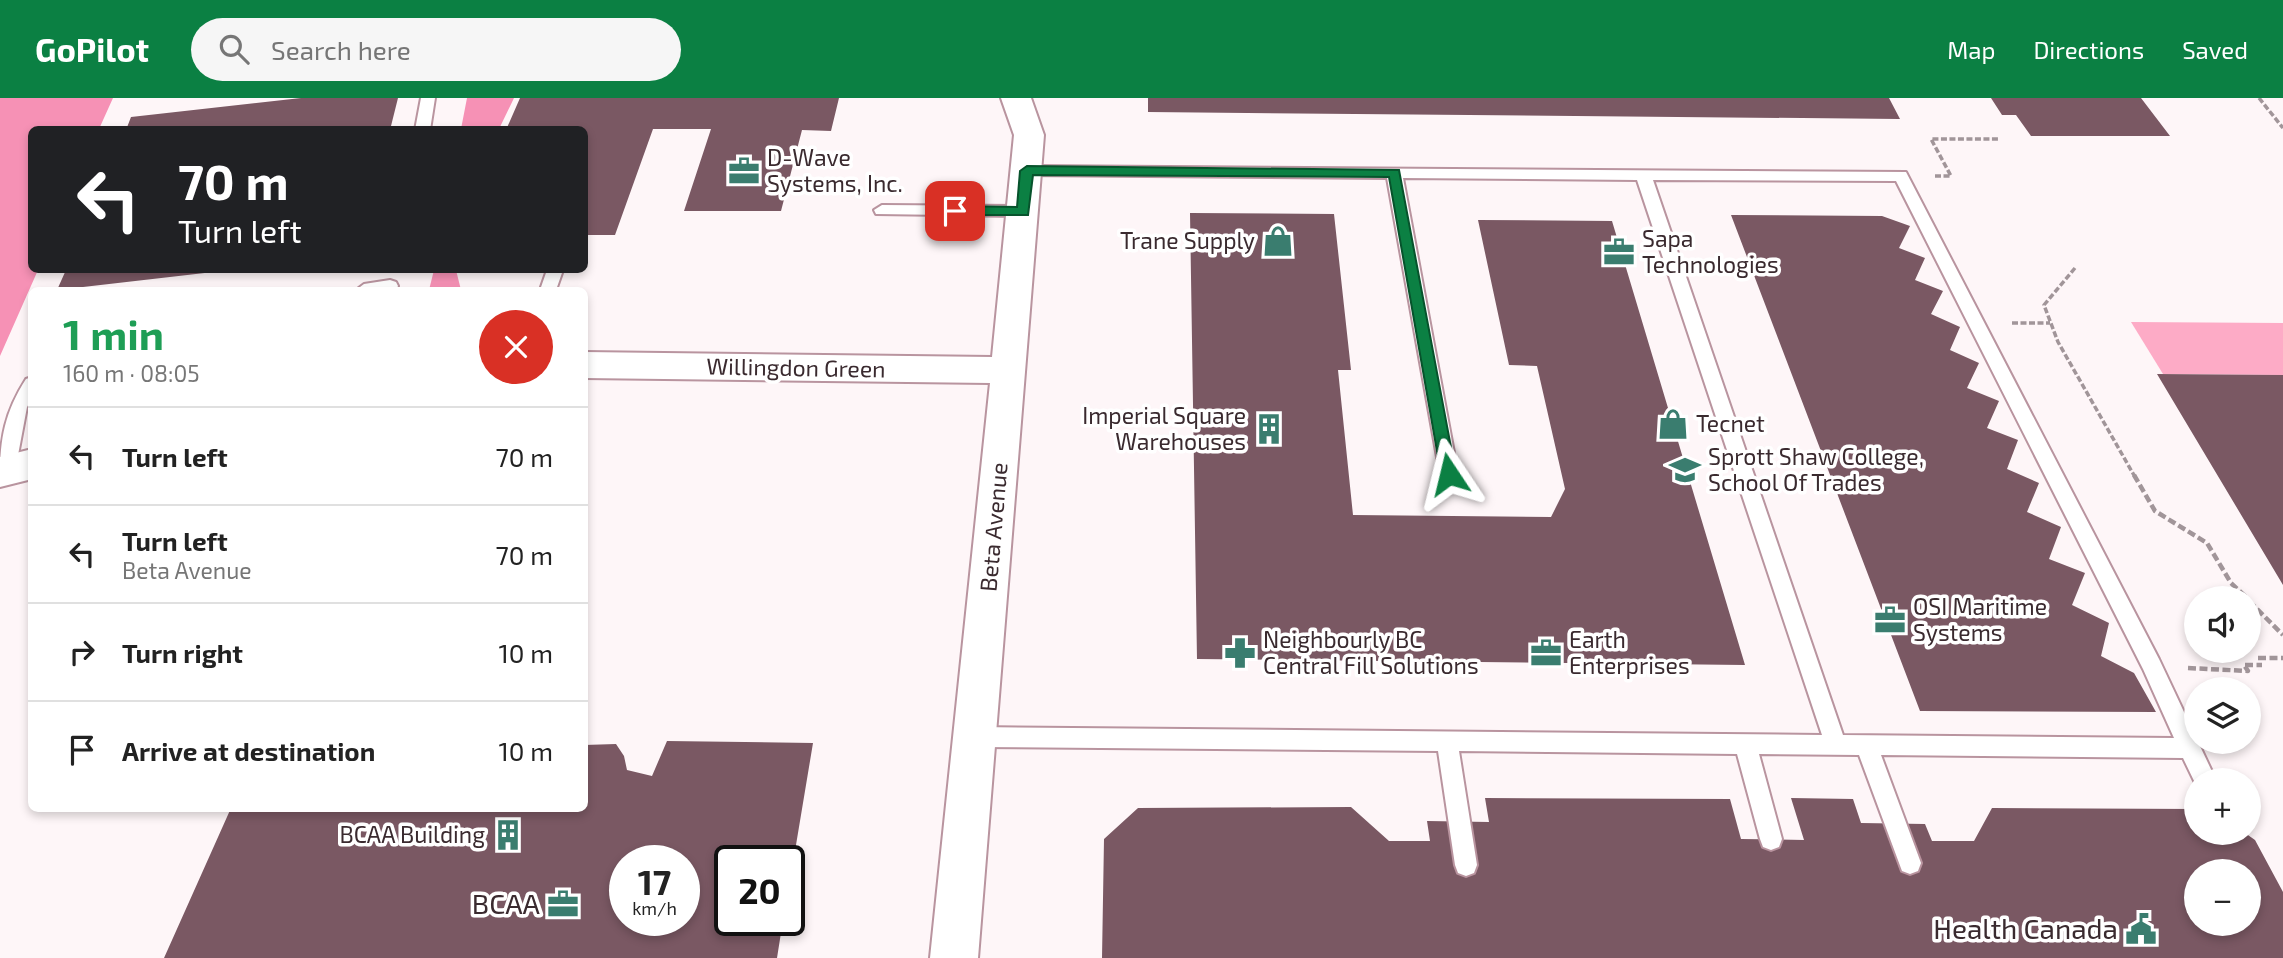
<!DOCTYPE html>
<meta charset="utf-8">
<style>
body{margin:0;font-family:"Exo 2",sans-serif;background:#f6f6f6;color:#222;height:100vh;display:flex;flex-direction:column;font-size:26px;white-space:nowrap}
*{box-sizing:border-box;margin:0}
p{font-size:23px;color:#767676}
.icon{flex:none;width:38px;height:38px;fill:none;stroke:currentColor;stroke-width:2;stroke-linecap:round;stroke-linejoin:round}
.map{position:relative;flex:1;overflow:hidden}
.drawer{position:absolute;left:28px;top:189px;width:560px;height:525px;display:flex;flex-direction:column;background:#fff;border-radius:10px;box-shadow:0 4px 10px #0003}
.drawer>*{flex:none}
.top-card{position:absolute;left:28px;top:28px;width:560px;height:147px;border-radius:10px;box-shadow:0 4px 10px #0003;background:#202124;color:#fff;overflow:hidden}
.tools{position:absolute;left:2184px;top:488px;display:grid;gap:14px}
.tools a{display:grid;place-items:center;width:77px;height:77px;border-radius:50%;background:#fff;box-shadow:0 4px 10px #0003;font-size:35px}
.speed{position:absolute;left:609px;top:747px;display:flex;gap:14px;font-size:35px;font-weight:700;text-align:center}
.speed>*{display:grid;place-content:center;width:91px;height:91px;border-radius:50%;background:#fff;box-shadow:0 4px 10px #0003;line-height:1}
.speed small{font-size:18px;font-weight:400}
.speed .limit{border:4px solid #111;border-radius:10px;background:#fff;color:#111}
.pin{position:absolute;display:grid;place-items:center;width:60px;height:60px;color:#fff;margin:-30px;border-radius:14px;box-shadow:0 4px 10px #0006}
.me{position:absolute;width:77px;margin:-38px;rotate:350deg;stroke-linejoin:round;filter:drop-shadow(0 0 5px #0008)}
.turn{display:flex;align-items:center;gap:24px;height:147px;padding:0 35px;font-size:32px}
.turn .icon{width:91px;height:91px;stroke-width:2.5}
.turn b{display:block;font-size:49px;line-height:60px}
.round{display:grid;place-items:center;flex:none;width:74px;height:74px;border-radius:37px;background:#f6f6f6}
.overview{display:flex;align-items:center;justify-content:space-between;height:119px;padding:0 35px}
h1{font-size:42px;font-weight:700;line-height:52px;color:#1e9e55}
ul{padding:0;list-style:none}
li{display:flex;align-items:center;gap:21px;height:98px;padding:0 35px;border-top:2px solid #e0e0e0}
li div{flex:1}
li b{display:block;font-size:26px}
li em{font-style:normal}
header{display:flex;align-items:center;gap:42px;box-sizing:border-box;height:98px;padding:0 35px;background:#0b8043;color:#fff}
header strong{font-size:33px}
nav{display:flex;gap:38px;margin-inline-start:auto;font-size:24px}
.search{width:490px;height:63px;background:#f6f6f6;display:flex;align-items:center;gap:18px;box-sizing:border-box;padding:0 24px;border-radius:38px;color:#767676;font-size:26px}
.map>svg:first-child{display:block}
</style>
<header>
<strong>GoPilot</strong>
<div class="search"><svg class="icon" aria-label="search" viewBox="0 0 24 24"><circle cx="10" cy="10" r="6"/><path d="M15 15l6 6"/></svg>Search here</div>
<nav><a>Map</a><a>Directions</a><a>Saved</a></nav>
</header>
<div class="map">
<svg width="2283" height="860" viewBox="0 0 2283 860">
<rect width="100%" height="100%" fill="#fef6f8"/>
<!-- green -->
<path fill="#fdabc6" d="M2131,224l152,1v52l-120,-1z"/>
<!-- forest -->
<path fill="#f691b5" d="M0,0h113l-14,31 -67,1v140h6l-38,86z
M467,0h47l-15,31h-38z
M434,172h22l5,20h-32z"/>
<!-- building -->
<path fill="#7a5863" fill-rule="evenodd" d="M301,0h97l-8,32h-264l5,-13z
M520,0h319l-8,33 -29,-1 -21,81h-97l27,-82h-58l-38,106h-31v-105h-78z
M1148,0h741l11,21 -752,-7z
M1991,0h150l29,38h-139l-15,-21h-14z
M1190,115l144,1 17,156h-13l15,145 198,2 14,-28 -28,-123 -28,-1 -31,-145 134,1 133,444 -548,-6z
M1731,117l151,1 28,10 -11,22 26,10 -10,22 28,11 -12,23 29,13 -10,23 29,13 -12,25 32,13 -12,27 31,12 -11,29 32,14 -12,29 34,15 -12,32 36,14 -13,32 37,18 -8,33 33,17 22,39 -236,-1z
M66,172h156v1l-165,19z
M2157,276l126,1v210z
M667,643l146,2 -22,132 -2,-14h-59v59h53l-6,38h-613l67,-150h353v-63l32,-1 8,12 3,14 25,6zM625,763h59v59h-59z
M1485,700l245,1 11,40 63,1 -13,-42 62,1 8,24 64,1 7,17h42l18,-33 204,1v24h49l10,7 28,52v66h-1181l2,-119 34,-31 213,-1 38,34h41l-3,-20 62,1zM2196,774h53v52h-53z"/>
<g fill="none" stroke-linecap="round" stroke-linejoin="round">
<defs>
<path id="lane" d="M421,0h14l-5,32h-15z
M1027,68l879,6 253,487 57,121h-20v5l-13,-27 -302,-3 40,108 -3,8 -8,3 -8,-3 -43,-116 -100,-1 23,85 -3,8 -8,3 -8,-3 -3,-8 -23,-85 -278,-3 18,114 -3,8 -8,3 -8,-3 -3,-8 -17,-114 -463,-4 -8,-3 -3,-7 3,-7 8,-3 847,8 -185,-555 -234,-2 55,296 -2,5 -7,2 -7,-2 -2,-5 -53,-296 -365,-3 -3,-4 3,-4zM1653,82l243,1 247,488 31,69 -331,-3z
M882,107l141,1 8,5 -8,5 -147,-2 -2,-4z
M547,172h16l-7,20h-16z
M390,182l6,2 2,4 -2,4h-40l8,-6z
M32,279v22l-5,8 -12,64 -2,5h-13c0,-38 5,-64 26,-97z"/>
<path id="street" d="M1001,0h30l13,37 -66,823h-48l60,-575 -406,-5v-26l408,5 22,-222z
M32,351v30l-32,8v-30z"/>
</defs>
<!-- lane casing -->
<use href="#lane" stroke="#b9949f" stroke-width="4"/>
<!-- street casing -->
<use href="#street" stroke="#b9949f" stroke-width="4"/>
<!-- path-far1 -->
<path stroke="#a19599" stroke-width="3.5" stroke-dasharray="6 2.5" stroke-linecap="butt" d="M2259,0l24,30
M1935,78h16l-20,-37h67
M2075,170l-31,37 14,37 77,135
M2012,225h38"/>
<!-- path -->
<path stroke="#a19599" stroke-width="4.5" stroke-dasharray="8 3.5" stroke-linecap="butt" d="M2134,377l21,36 52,32 24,40 16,15
M2249,503l34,34
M2258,560h25
M2245,567h17
M2188,570l60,3 -4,-6"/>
<!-- lane -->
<use href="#lane" fill="#fff" fill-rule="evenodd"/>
<!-- street -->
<use href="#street" fill="#fff" fill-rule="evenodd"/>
</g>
<!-- route -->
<path fill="#0b8043" stroke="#07532c" stroke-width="2" d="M1027,68l372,4 57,304 -2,4 -5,2 -8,-6 -52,-297 -356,-2 -5,40h-73l-7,-4 7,-5 62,1 3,-36z"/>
<!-- icons -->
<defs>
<symbol id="office-bare" viewBox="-9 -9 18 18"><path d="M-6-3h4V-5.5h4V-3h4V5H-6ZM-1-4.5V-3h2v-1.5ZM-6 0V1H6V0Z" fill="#3a7d6f" stroke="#fff" stroke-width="2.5" paint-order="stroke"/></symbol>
<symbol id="shop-bare" viewBox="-9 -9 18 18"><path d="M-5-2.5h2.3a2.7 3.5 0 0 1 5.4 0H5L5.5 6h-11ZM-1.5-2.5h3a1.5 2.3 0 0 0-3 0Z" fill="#3a7d6f" stroke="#fff" stroke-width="2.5" paint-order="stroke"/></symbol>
<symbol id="building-bare" viewBox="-9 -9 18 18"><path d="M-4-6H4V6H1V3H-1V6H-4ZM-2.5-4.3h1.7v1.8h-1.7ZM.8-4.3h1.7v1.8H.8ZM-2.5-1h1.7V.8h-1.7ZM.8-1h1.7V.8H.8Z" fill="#3a7d6f" stroke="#fff" stroke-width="2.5" paint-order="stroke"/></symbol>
<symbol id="university-bare" viewBox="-9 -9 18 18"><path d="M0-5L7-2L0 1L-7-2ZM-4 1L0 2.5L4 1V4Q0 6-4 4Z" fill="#3a7d6f" stroke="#fff" stroke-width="2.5" paint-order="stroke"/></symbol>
<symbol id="pharmacy-bare" viewBox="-9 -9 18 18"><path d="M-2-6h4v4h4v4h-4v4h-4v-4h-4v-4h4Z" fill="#3a7d6f" stroke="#fff" stroke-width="2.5" paint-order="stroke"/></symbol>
<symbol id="civic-bare" viewBox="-9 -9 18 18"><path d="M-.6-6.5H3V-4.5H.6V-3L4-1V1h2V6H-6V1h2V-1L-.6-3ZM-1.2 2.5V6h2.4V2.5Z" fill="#3a7d6f" stroke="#fff" stroke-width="2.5" paint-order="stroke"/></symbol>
</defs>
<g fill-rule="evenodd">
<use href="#office-bare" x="722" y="51" width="44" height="44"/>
<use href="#shop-bare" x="1256" y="121" width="44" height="44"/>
<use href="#office-bare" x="1597" y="132" width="44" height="44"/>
<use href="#shop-bare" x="1651" y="304" width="44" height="44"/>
<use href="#building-bare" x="1247" y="309" width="44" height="44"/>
<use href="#university-bare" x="1663" y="350" width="44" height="44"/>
<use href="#office-bare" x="1868" y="500" width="44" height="44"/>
<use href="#pharmacy-bare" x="1218" y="533" width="44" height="44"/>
<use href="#office-bare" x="1524" y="533" width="44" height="44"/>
<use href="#building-bare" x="486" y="715" width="44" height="44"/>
<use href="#office-bare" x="541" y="784" width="44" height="44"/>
<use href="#civic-bare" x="2119" y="809" width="44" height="44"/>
</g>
<g text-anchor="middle" stroke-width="7" stroke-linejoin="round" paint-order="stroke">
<!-- poi labels -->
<g font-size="23" fill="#3a2a2f" stroke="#fff" text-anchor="start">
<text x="767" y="68">D-Wave<tspan x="767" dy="26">Systems, Inc.</tspan></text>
<text x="1642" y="149">Sapa<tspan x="1642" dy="26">Technologies</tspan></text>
<text x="1255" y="151" text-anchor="end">Trane Supply</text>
<text x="1246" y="326" text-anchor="end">Imperial Square<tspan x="1246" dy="26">Warehouses</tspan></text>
<text x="1696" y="334">Tecnet</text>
<text x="1708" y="367">Sprott Shaw College,<tspan x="1708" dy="26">School Of Trades</tspan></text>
<text x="1913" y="517">OSI Maritime<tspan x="1913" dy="26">Systems</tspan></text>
<text x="1263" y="550">Neighbourly BC<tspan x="1263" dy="26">Central Fill Solutions</tspan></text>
<text x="1569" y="550">Earth<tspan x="1569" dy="26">Enterprises</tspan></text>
<text x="485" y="745" text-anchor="end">BCAA Building</text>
</g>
<!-- street labels -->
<g font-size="23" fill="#3a2a2f" stroke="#fff">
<text transform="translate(796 270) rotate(1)" y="8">Willingdon Green</text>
<text transform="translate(994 429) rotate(-85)" y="8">Beta Avenue</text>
</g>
<!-- near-poi labels -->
<g font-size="28" fill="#3a2a2f" stroke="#fff" text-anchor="end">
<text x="540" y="816">BCAA</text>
<text x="2118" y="841">Health Canada</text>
</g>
</g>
</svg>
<div class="tools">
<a><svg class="icon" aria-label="sound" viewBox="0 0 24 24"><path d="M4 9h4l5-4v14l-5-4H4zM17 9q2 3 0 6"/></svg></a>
<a><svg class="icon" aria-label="layers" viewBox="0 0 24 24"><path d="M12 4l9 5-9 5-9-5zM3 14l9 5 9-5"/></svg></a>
<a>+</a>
<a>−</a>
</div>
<div class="speed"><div>17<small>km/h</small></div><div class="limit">20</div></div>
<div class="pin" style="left:955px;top:113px;background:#d93025"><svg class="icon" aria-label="arrive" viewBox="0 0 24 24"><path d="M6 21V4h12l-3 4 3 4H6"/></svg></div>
<svg class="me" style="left:1449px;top:376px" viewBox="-20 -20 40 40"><path d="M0-17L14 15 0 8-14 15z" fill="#0b8043" stroke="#fff" stroke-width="4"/></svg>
<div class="top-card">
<div class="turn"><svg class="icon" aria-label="left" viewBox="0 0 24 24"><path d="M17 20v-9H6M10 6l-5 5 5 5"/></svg><div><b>70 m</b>Turn left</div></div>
</div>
<section class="drawer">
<div class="overview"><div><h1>1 min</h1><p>160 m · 08:05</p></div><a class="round" style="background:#d93025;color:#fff"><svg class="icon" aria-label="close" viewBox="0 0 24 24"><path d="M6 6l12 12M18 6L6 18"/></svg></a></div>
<ul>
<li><svg class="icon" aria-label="left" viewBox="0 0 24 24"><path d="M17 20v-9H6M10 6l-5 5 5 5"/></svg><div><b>Turn left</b></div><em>70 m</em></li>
<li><svg class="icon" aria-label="left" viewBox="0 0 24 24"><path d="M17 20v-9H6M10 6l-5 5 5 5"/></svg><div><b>Turn left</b><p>Beta Avenue</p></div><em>70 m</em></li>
<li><svg class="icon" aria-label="right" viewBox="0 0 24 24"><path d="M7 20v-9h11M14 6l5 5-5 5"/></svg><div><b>Turn right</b></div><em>10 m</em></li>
<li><svg class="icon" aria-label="arrive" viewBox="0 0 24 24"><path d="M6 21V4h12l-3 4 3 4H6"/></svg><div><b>Arrive at destination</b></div><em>10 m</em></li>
</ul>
</section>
</div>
